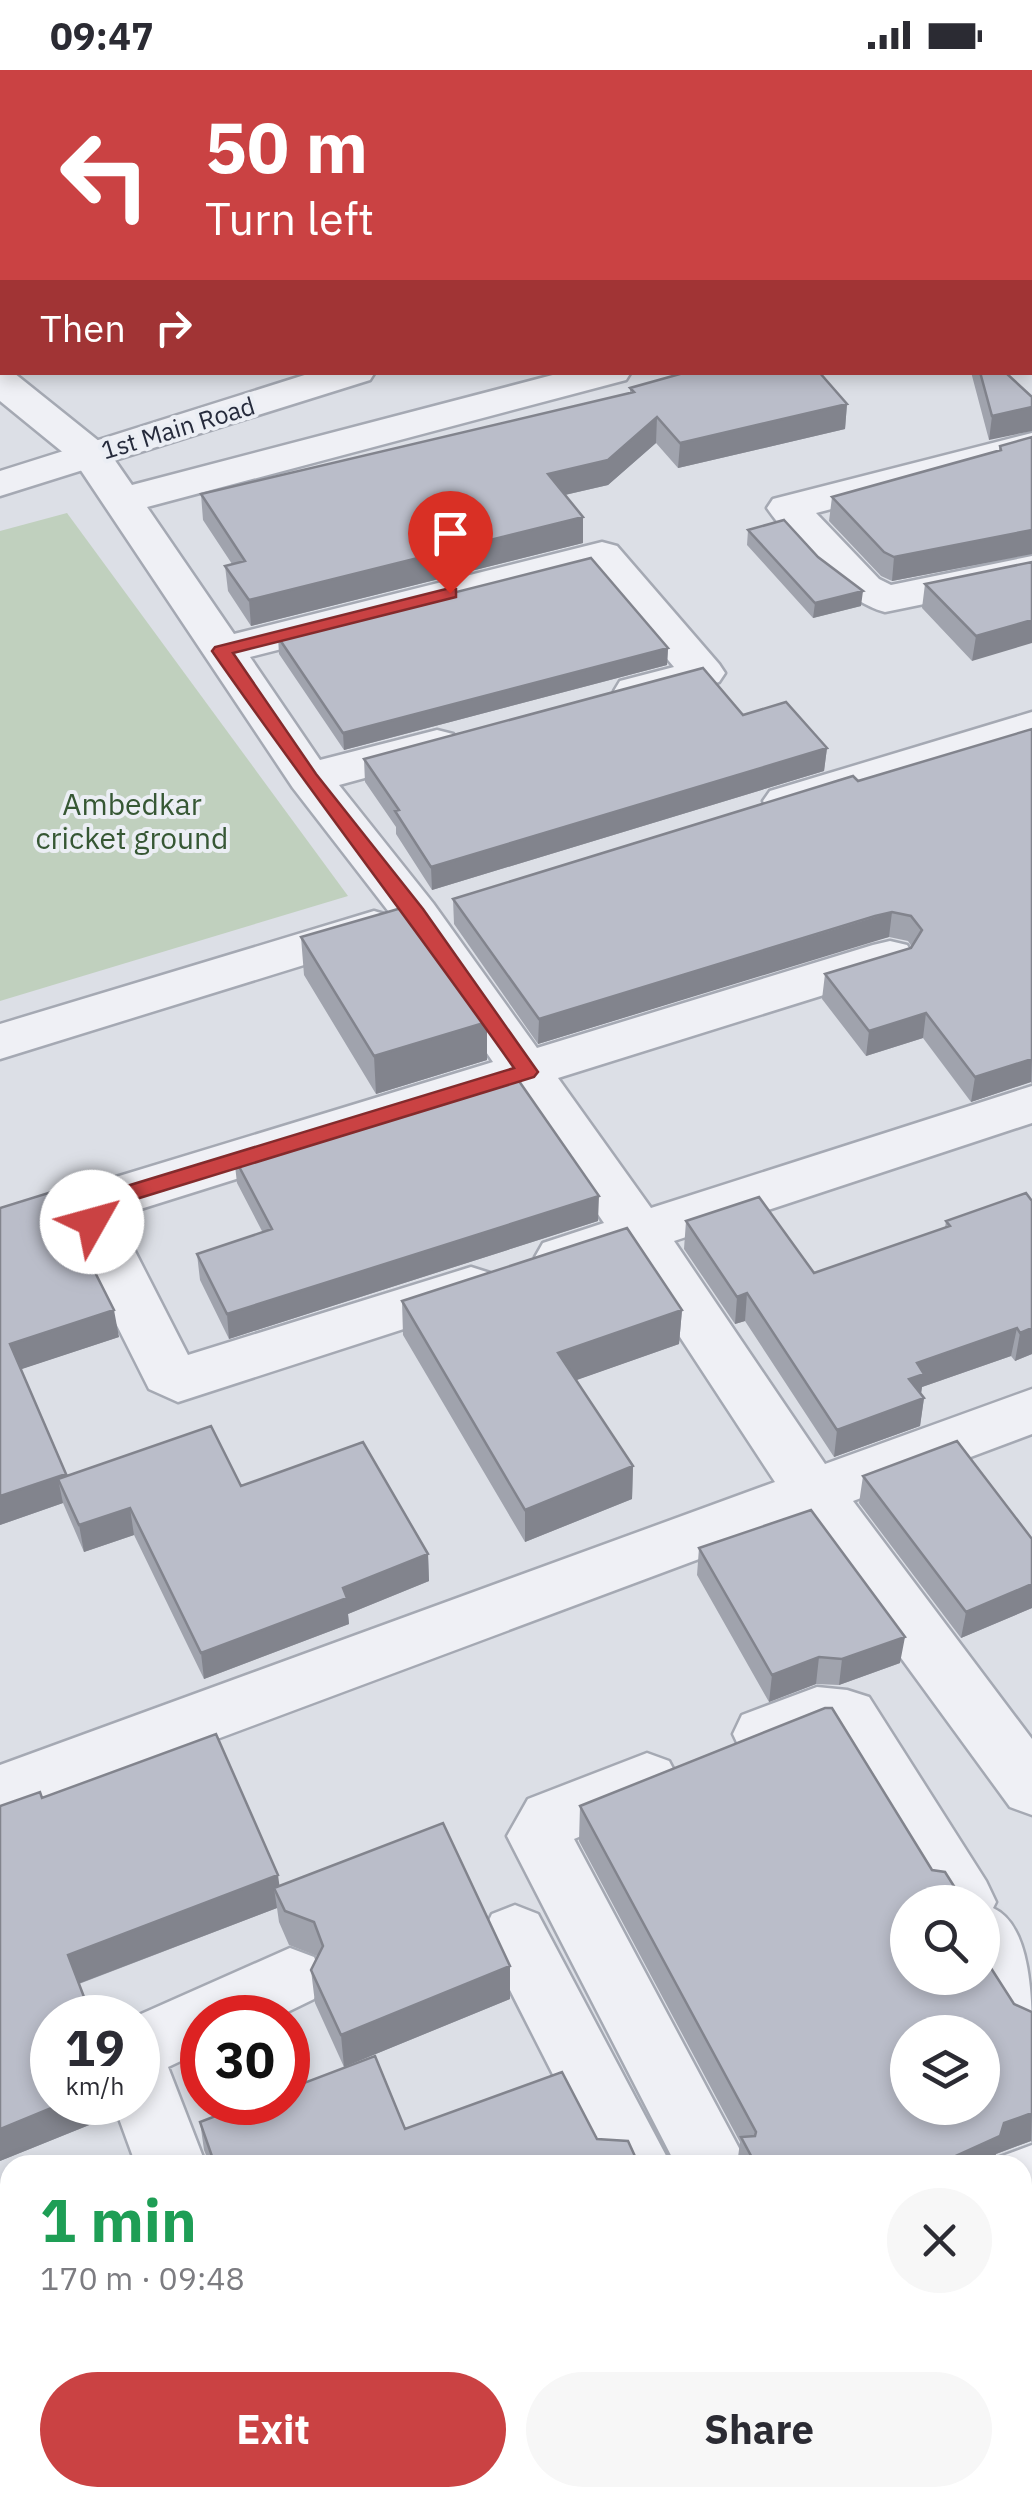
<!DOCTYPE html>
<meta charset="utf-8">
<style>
body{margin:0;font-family:"IBM Plex Sans",sans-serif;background:#f7f7f7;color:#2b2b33;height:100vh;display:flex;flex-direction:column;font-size:38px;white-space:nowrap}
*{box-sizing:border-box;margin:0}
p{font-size:32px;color:#7c7c81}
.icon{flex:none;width:55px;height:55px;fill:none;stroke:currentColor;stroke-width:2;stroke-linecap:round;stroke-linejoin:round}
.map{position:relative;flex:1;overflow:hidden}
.side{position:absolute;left:0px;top:2085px;width:1032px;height:352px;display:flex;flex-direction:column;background:#fff;border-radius:30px 30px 0 0;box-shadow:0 5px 15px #0003}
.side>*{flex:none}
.banner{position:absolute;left:0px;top:0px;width:1032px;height:305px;box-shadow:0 5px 15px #0003;background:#ca4243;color:#fff;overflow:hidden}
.tools{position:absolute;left:890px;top:1815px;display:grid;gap:20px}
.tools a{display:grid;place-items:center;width:110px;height:110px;border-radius:50%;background:#fff;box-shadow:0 5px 15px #0003;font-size:50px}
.speed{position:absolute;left:30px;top:1925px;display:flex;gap:20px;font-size:50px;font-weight:700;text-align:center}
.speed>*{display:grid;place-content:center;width:130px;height:130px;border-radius:50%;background:#fff;box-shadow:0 5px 15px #0003;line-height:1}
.speed small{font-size:25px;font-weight:400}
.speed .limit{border:15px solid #d22;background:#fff;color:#111}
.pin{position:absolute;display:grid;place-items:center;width:85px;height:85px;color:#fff;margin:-102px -42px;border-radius:50% 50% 50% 0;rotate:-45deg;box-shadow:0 0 10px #0007}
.pin .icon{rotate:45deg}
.me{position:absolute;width:110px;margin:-55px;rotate:52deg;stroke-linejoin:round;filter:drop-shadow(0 0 8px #0008)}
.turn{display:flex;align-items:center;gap:35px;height:210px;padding:0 40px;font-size:45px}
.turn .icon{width:130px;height:130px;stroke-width:2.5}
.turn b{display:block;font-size:70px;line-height:85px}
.then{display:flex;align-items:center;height:95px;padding:0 40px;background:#0003;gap:20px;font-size:38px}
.round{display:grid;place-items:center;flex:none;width:105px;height:105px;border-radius:52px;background:#f7f7f7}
.overview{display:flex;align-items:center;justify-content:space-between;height:170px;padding:0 40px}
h1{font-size:60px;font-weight:700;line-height:75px;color:#1e9e55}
.action{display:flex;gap:20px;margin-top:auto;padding:20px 40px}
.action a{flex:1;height:115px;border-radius:60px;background:#ca4243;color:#fff;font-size:40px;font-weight:700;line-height:115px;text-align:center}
.action a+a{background:#f7f7f7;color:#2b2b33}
.status{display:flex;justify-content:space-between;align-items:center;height:70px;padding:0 50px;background:#fff;direction:ltr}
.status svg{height:28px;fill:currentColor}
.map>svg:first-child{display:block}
</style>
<div class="status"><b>09:47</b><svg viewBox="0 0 49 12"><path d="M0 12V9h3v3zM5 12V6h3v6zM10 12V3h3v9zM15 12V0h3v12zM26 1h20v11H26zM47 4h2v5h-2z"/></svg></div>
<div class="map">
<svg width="1032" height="2437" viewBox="0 0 1032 2437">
<rect width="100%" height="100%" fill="#dcdfe6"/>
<!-- green -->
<path fill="#c0d0be" d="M67,443l281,383 -348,105v-470z"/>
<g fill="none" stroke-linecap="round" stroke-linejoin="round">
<defs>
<path id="minor" d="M501,0h38l1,2h-37z
M1030,218h2v24h-2z
M2,243v24l-2,1v-24z
M0,299l14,4 91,73 27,39 432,-113h67l-5,8 -479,127 87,127 368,-92 15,4 102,118 6,9 -6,9 -83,23 -16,-4 -6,-10 6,-10 54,-14 -82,-97 -342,87 70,103 117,-30 16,4 7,10 -7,10 -114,31 94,118 104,145 336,-103 17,-4 17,4 8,12 -8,12 -349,109 93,130 381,-122v37l-358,118 151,223 207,-75v45l-179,67 179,238v76l-22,-8 -209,-286 -801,299v-55l775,-283 -148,-226 -65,21 -19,-6 -8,-14 8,-14 61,-20 -90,-131 -383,120 -12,8 69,135 283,-88 19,6 8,14 -8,14 -312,101 -29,-13 -84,-167 9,-24 19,-14 400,-122 -94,-137 -106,-137 -217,-325 -76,-62z
M1032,363v24l-216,56 63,66 12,6 141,-29v26l-147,30c-42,-11 -93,-68 -118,-104l6,-9z
M1032,642v29l-246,75 -16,-5 -7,-10 7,-10z
M374,841l17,5 7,11 -7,11 -391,121v-35z
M817,1617l30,3 22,7 117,184 10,21 -3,6c39,18 39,93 39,136l-24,-9 -35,-57h9v-76h-54l-99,-162 -10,-1 -55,22 -22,-8 -9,-19 9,-19z
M647,1683l22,8 10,19 -10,19 -95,40 174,326h-72l-169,-329 21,-37z
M515,1835l23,9 133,251h-72l-117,-230 10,-21z
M290,1878l24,9 9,21 -9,21 -39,19h-73v33l-34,16 38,98h-70l-23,-63h25v-84h-6z
M1032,2075v66l-10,4v-50h-28l3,-7z
M260,2428h76l4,9h-76z"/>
<path id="tertiary" d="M1032,65v22l-2,1v-22z
M314,302h61l-5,8 -370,116v-25z
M1032,2180v71l-10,4v-71z
M539,2428h91l-4,9h-91z"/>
</defs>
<!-- minor casing -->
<use href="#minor" stroke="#a5a9b3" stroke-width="5"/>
<!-- tertiary casing -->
<use href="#tertiary" stroke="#a5a9b3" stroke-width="5"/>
<!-- minor -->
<use href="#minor" fill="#eff0f5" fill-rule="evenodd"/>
<!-- tertiary -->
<use href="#tertiary" fill="#eff0f5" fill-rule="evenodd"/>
</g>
<!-- wall -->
<path fill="#a0a3ad" d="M971,302h9l52,25 -43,43z
M630,318l217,16 -2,25 -167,39 -22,-25 -48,42 -43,10 18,22v26l-332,83 -23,-35 -3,-25 7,-2 -29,-44 -2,-26 429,-100z
M1032,367v117l-140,27 -11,-5 -52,-55 3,-24 167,-47 1,-4z
M748,460l113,76 -48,12 -66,-73z
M1032,492l-60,99 -50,-53 3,-24z
M278,567l390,11 -1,17 -323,85 -65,-96z
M743,645l84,33 -3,23 -392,119 -36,-56v-7l-31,-45 -1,-23z
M1032,659v355l-1,-2 -60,20 -48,-64 -57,18 -44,-57 3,-25 87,-27 -4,-6 -19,-4 -17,4 -334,103 -84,-120 -1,-25 405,-118z
M301,867l186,123 -111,34 -72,-119z
M398,1037l200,114 -369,118 -29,-59 -3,-26 66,-21 -26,-50 -3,-26 62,-13 102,-34z
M1032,1131v153l-17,7 -4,-5 -89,31 -1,7 3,4 -4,28 -86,31 -89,-136 -10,3 -51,-75 2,-28 128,52 131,-45 1,-7z
M61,1134l58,133 -98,32 46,107 174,10 187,68 1,27 -81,33 1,10 -145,55 -70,-144 -50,17 -21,-49 -63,22v-317z
M402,1231l280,9 -3,34 -103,36 57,86 -1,33 -107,43 -122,-207z
M863,1406l169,63v69l-71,30 -102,-135z
M699,1478l201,115 -61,22 -23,-1 -47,18 -72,-127z
M42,1728l238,88 230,80v33l-166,68 -29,-64 -4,-33 6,-14 -28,-11 -10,-23 -2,-14 -198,76 -27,118h59l3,13 -114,46v-355z
M580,1736l328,96 106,102 18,8v131l-1,-2 -35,13 -4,11h-255l3,-23 -161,-301z
M200,2052l205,7 192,10 42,26h-429l-6,-15z"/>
<!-- shaded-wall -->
<path fill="#82848d" d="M139,0h62l1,2h-75z
M0,141h2v31h-2z
M847,334l-2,25 -167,39 2,-25z
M1032,337v24l-43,9 3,-24z
M657,347l-1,26 -48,42 -61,14 1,-25z
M583,447v26l-332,83 -2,-26z
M1032,460v24l-140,27 2,-24z
M863,521l-2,15 -48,12 2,-15z
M1032,550v23l-60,18 4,-25z
M668,578l-1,17 -323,85 -1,-17z
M827,678l-3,23 -392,119 -1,-23z
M892,842l-3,25 -351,107 1,-25z
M926,943l-3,25 -57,18 3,-25z
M487,952v38l-111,34 -2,-38z
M1032,989l-1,23 -60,20 4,-25z
M599,1126l-1,25 -369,118 -2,-25z
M747,1223l-2,28 -10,3 2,-27z
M114,1240l5,27 -103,34 -6,-27z
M682,1240l-3,34 -122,43 1,-34z
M1017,1258l-6,28 -89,31 -2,13 4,-2 -4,28 -86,31 3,-27 72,-51 8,-16z
M1032,1258v26l-17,7 5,-28z
M633,1396l-1,33 -107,43v-32z
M66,1404l5,26 -13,-21 5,24 -63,22v-29z
M130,1438l4,27 -50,17 -5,-27z
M428,1484l1,27 -81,33 1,10 -145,55 -3,-26 142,-65z
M1032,1514v24l-71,30 5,-26z
M905,1567l-5,26 -61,22 3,-26z
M819,1587l-3,27 -47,18 3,-27z
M278,1805l4,29 -8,-16 3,20 -202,77 -7,-30z
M510,1896v33l-166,68 -3,-32z
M66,2032h45l3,13 -114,46v-32z
M1032,2043l-1,28 -35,13 -4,11h-56l68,-42z"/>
<!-- building -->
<path fill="#babdc9" stroke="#82848d" stroke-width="2.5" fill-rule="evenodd" d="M0,0h139l-12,2h-125v139h-2v-90l2,-1v-21l-2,-2z
M687,302h132l28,32 -167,39 -23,-26 -49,43 -60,14 35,43 -334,83 -24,-34 20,-5 -44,-67 433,-102 -4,-4z
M980,302h25l27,25v10l-40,9z
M1032,367v93l-138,27 -10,-5 -52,-55 169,-47 -1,-4z
M784,450l34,37 45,34 -48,12 -67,-73z
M591,488l77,90 -325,85 -65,-96z
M1032,492v58l-56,16 -51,-52z
M703,598l40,47 43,-13 41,46 -396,119 -36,-56 4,-1 -35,-51z
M1032,659v330l-57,18 -49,-64 -57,18 -44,-57 86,-26 11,-18 -11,-14 -19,-4 -17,4 -336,103 -86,-120 400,-123 5,5z
M405,837l82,115 -113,34 -73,-119z
M512,1001l87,125 -372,118 -30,-60 75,-25 -38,-72 59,-18 3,5 104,-34 -2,-3z
M58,1120l-1,7 57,113 -104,34 56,130 -66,22v-288z
M1026,1123l6,8v127l-12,5 -3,-5 -100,35 7,11 -15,5 15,19 -87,32 -90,-137 -10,4 -51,-76 73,-24 55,76 136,-47 -4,-5z
M627,1158l55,82 -124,43 75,113 -108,44 -123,-209z
M211,1356l30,60 122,-44 65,112 -85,34 4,10 -146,55 -71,-145 -51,17 -21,-46z
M957,1371l75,98v45l-66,28 -103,-136z
M811,1440l94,127 -63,22 -23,-2 -47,18 -73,-127z
M825,1638h7l100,162 13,2 19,30h-56v76h74v-24l32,50 18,8v101l-28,10 -4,13 -64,29h-180l-15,-28 14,-1 1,-4 -176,-326zM908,1962h74v76h-74z
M216,1664l62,141 -210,80 24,63h-40v84h14l-66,27v-323l40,-14 2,6z
M443,1753l67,143 -169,69 -30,-65 12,-24 -9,-24 -29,-11 -11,-23z
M375,1986l30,73 157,-57 35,67 31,2 11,24h-424l-15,-43 52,-20h36v-13z
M10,2392v36h217l4,9h-231v-41z"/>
<!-- route -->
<path fill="#ca4243" stroke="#832b2c" stroke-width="2.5" d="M450,518l6,1v8l-223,56 83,121 107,135 115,163 -4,5 -414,127 -17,12 -3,11h-16l-3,-5 4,-16 19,-13 410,-125c-99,-141 -204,-276 -302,-417l3,-4z"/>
<g text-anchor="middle" stroke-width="8" stroke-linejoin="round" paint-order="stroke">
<!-- far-street labels -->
<g font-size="25" fill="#262b3c" stroke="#ebeef4">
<text transform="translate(178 358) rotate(-17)" y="9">1st Main Road</text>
</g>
<!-- park labels -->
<g font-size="30" fill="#365734" stroke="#ebeef4">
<text x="132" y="745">Ambedkar<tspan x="132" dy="34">cricket ground</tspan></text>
</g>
</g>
</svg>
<div class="tools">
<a><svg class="icon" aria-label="search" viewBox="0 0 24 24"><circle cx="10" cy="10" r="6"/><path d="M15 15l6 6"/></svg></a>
<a><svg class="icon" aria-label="layers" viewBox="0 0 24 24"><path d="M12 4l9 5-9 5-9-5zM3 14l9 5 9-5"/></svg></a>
</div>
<div class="speed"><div>19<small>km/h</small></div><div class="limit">30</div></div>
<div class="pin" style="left:450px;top:523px;background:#d93025"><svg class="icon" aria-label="arrive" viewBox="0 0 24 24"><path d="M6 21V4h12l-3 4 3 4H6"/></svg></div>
<svg class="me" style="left:92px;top:1152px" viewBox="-20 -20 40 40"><circle r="19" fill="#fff"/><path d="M0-13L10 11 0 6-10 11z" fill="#ca4243"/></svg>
<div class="banner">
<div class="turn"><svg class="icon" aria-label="left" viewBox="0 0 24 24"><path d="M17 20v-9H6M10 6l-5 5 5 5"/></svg><div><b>50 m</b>Turn left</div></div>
<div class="then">Then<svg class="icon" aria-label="right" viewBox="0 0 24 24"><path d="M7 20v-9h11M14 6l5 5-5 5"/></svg></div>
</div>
<section class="side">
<div class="overview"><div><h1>1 min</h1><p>170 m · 09:48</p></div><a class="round"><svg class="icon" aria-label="close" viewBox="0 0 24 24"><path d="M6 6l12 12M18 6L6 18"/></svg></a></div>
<div class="action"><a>Exit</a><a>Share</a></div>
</section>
</div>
